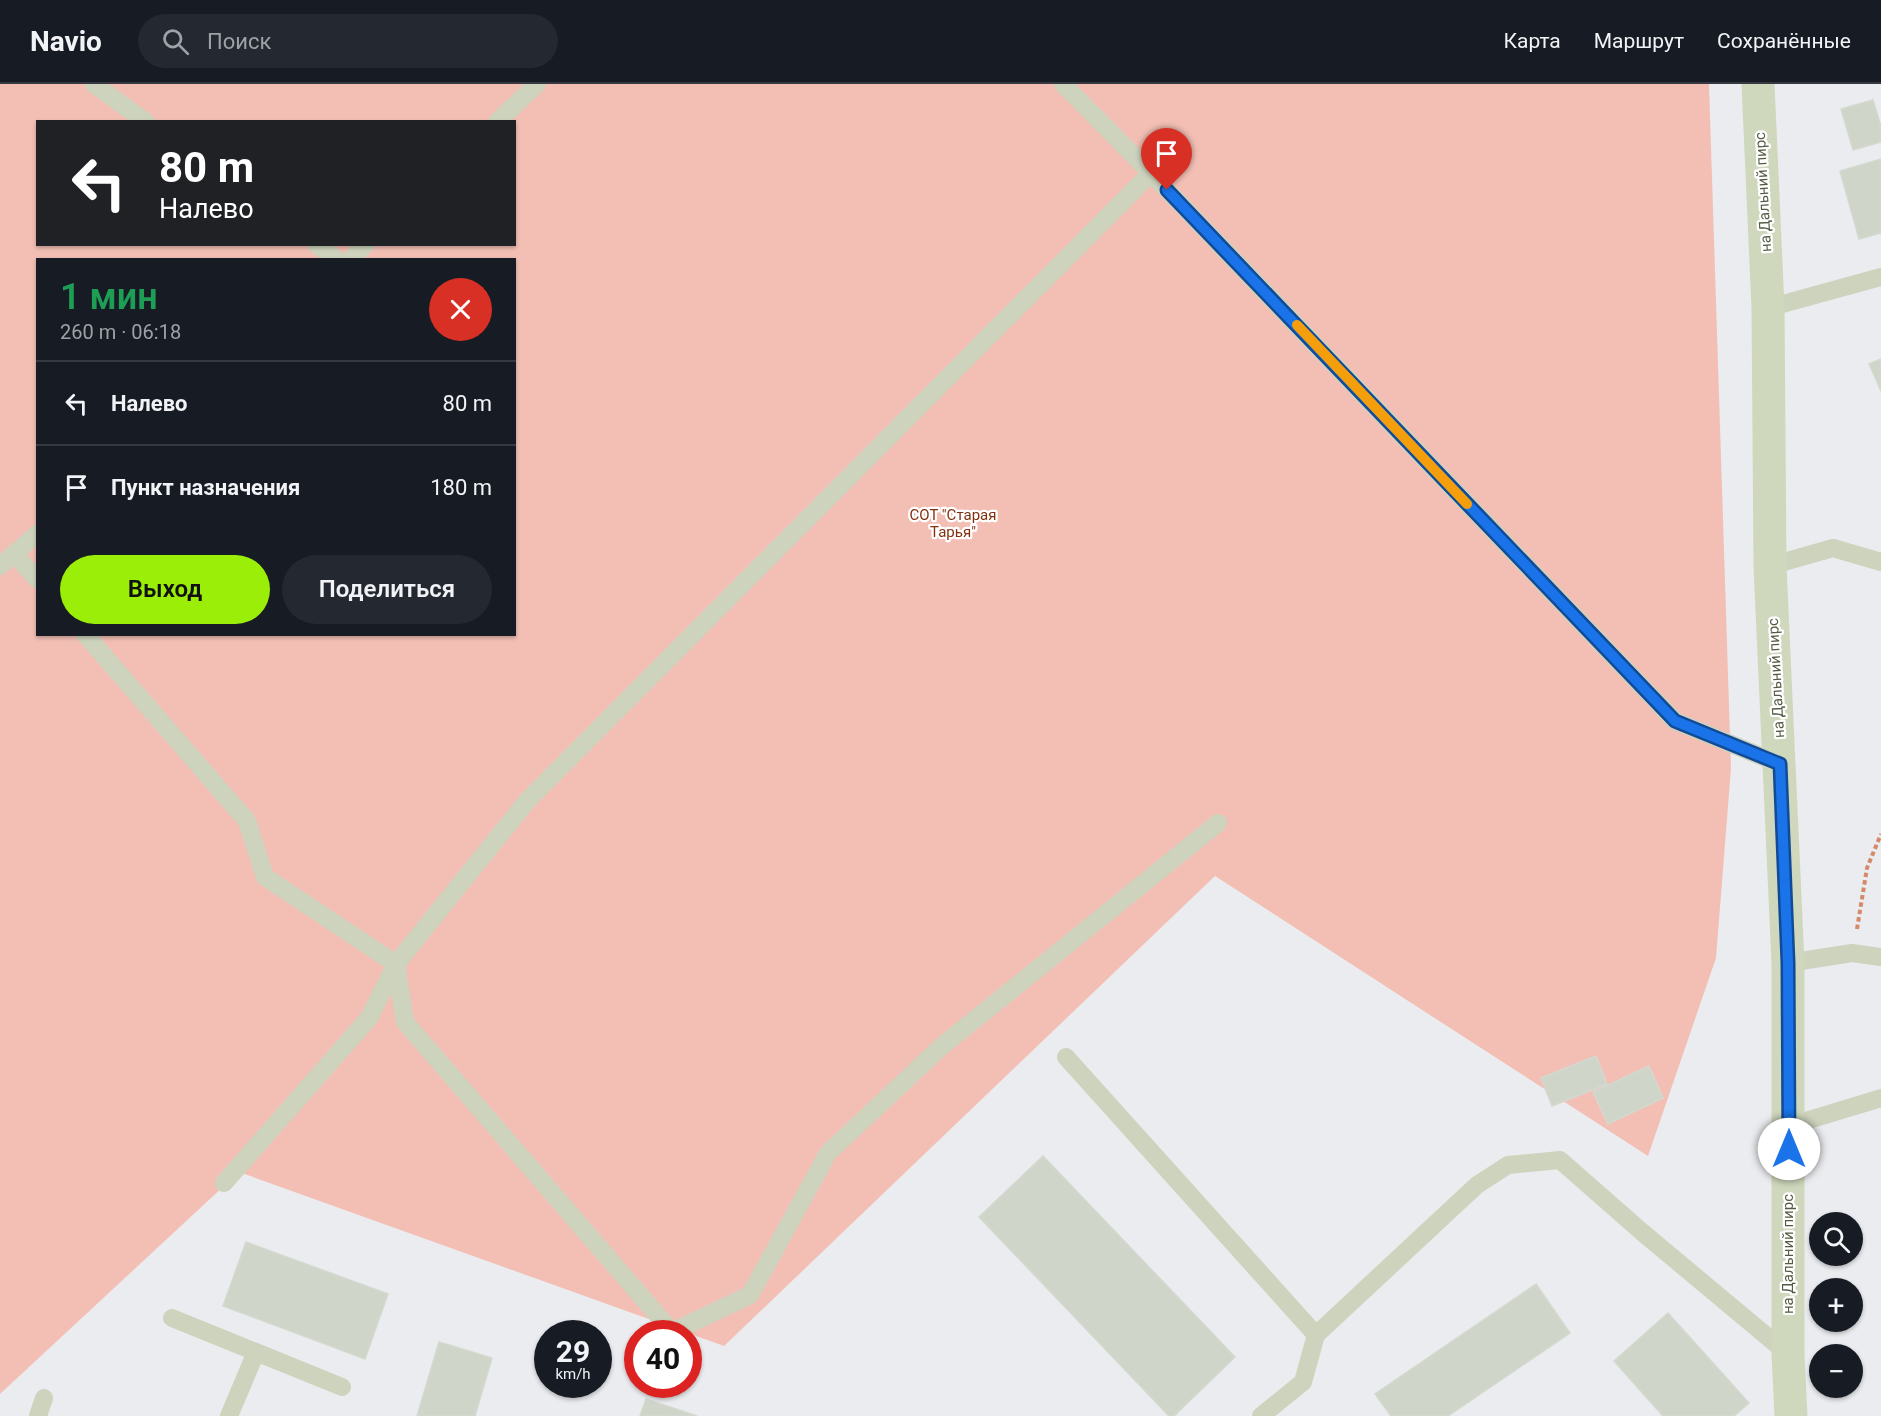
<!DOCTYPE html>
<html lang="ru">
<meta charset="utf-8">
<style>
body{margin:0;font-family:Roboto,sans-serif;background:#242831;color:#f1f3f6;height:100vh;display:flex;flex-direction:column;font-size:22px;white-space:nowrap}
*{box-sizing:border-box;margin:0}
p{font-size:20px;color:#9ea1a6}
.icon{flex:none;width:33px;height:33px;fill:none;stroke:currentColor;stroke-width:2;stroke-linecap:round;stroke-linejoin:round}
.map{position:relative;flex:1;overflow:hidden}
.side{position:absolute;left:36px;top:174px;width:480px;height:378px;display:flex;flex-direction:column;background:#171b24;border-radius:0px;box-shadow:0 2px 4px #0004}
.side>*{flex:none}
.hud{position:absolute;left:36px;top:36px;width:480px;height:126px;border-radius:0px;box-shadow:0 2px 4px #0004;background:#202124;color:#fff;overflow:hidden}
.tools{position:absolute;left:1809px;top:1128px;display:grid;gap:12px}
.tools a{display:grid;place-items:center;width:54px;height:54px;border-radius:50%;background:#171b24;box-shadow:0 2px 4px #0004;font-size:30px}
.speed{position:absolute;left:534px;top:1236px;display:flex;gap:12px;font-size:30px;font-weight:700;text-align:center}
.speed>*{display:grid;place-content:center;width:78px;height:78px;border-radius:50%;background:#171b24;box-shadow:0 2px 4px #0004;line-height:1}
.speed small{font-size:15px;font-weight:400}
.speed .limit{border:9px solid #d22;background:#fff;color:#111}
.pin{position:absolute;display:grid;place-items:center;width:51px;height:51px;color:#fff;margin:-62px -26px;border-radius:50% 50% 50% 0;rotate:-45deg;box-shadow:0 0 6px #0007}
.pin .icon{rotate:45deg}
.me{position:absolute;width:66px;margin:-33px;rotate:0deg;stroke-linejoin:round;filter:drop-shadow(0 0 4px #0008)}
.turn{display:flex;align-items:center;gap:21px;height:126px;padding:0 24px;font-size:27px}
.turn .icon{width:78px;height:78px;stroke-width:2.5}
.turn b{display:block;font-size:42px;line-height:51px}
.round{display:grid;place-items:center;flex:none;width:63px;height:63px;border-radius:32px;background:#242831}
.summary{display:flex;align-items:center;justify-content:space-between;height:102px;padding:0 24px}
h1{font-size:36px;font-weight:600;line-height:45px;color:#1e9e55}
.action{display:flex;gap:12px;margin-top:auto;padding:12px 24px}
.action a{flex:1;height:69px;border-radius:36px;background:#9bee07;color:#111;font-size:24px;font-weight:600;line-height:69px;text-align:center}
.action a+a{background:#242831;color:#f1f3f6}
ul{padding:0;list-style:none}
li{display:flex;align-items:center;gap:18px;height:84px;padding:0 24px;border-top:2px solid #363941}
li div{flex:1}
li b{display:block;font-size:22px}
li em{font-style:normal}
header{display:flex;align-items:center;gap:36px;box-sizing:border-box;height:84px;padding:0 30px;background:#171b24;border-bottom:2px solid #363941}
header strong{font-size:28px}
nav{display:flex;gap:33px;margin-inline-start:auto;font-size:21px}
.search{width:420px;height:54px;background:#242831;display:flex;align-items:center;gap:15px;box-sizing:border-box;padding:0 21px;border-radius:33px;color:#9ea1a6;font-size:22px}
.map>svg:first-child{display:block}
</style>
<header>
<strong>Navio</strong>
<div class="search"><svg class="icon" aria-label="search" viewBox="0 0 24 24"><circle cx="10" cy="10" r="6"/><path d="M15 15l6 6"/></svg>Поиск</div>
<nav><a>Карта</a><a>Маршрут</a><a>Сохранённые</a></nav>
</header>
<div class="map">
<svg width="1881" height="1332" viewBox="0 0 1881 1332">
<rect width="100%" height="100%" fill="#ebecef"/>
<!-- green -->
<path fill="#f3bfb4" fill-rule="evenodd" d="M0,0h1709l22,684 -15,190 -68,198 -433,-280 -491,470 -485,-174 -239,222zM38,38h476v122h-476zM38,176h476v374h-476z"/>
<!-- building -->
<path fill="#d0d5ca" stroke="#d4d9cf" stroke-width="1.5" d="M1873,16l8,26v16l-28,8 -12,-41z
M1881,75v74l-22,6 -19,-68z
M1881,275v32l-12,-27z
M1596,972l11,28 -55,22 -11,-28z
M1649,982l14,32 -55,26 -15,-32z
M1043,1072l192,201 -61,59h-5l-190,-199z
M246,1158l142,52 -23,65 -142,-53z
M1536,1200l34,49 -122,83h-57l-16,-22z
M1668,1229l81,90 -15,13h-71l-49,-55z
M439,1258l53,16 -17,58h-58z
M646,1315l51,17h-57z"/>
<g fill="none" stroke-linecap="round" stroke-linejoin="round">
<!-- path -->
<path stroke="#d48969" stroke-width="4" stroke-dasharray="4.5 3" stroke-linecap="butt" d="M1857,845l10,-61 14,-34"/>
<!-- lane -->
<path stroke="#cdd3bd" stroke-width="18" d="M94,0l52,38
M1063,0l88,89 524,548 105,43
M497,38l40,-38
M316,160l21,16
M350,176l16,-16
M1768,224l113,-31
M14,470l24,26
M0,482l38,-33
M1770,482l63,-18 48,14
M85,550l162,187 18,56 131,87 9,58 267,310 78,-37 78,-142 114,-107 276,-223
M1788,879l64,-10 29,4
M1066,973l250,278
M1789,1042l92,-28
M224,1099l145,-165 27,-54 131,-163 624,-628
M172,1234l170,69
M38,1332l6,-18
M229,1332l27,-64
M1261,1332l42,-34 13,-47 161,-150 31,-20 52,-5 82,72 146,122"/>
<!-- secondary -->
<path stroke="#cfd8bc" stroke-width="33" d="M1758,0l10,224 2,258 18,397v391l3,62"/>
</g>
<g fill="none" stroke-linecap="round" stroke-linejoin="round">
<defs>
<path id="route" d="M1167,106l508,531 105,43 8,199 1,186"/>
</defs>
<!-- route casing -->
<use href="#route" stroke="#114b97" stroke-width="15"/>
<!-- route -->
<use href="#route" stroke="#1a73e8" stroke-width="10"/>
<!-- slow -->
<path stroke="#f59e0b" stroke-width="10" d="M1297,241l170,179"/>
</g>
<g text-anchor="middle" stroke-width="4.5" stroke-linejoin="round" paint-order="stroke">
<!-- street labels -->
<g font-size="15" fill="#545b42" stroke="#fff">
<text transform="translate(1763 108) rotate(-93)" y="5">на Дальний пирс</text>
<text transform="translate(1776 594) rotate(-93)" y="5">на Дальний пирс</text>
<text transform="translate(1788 1170) rotate(-90)" y="5">на Дальний пирс</text>
</g>
<!-- park labels -->
<g font-size="15" fill="#82300d" stroke="#fff">
<text x="953" y="436">СОТ "Старая<tspan x="953" dy="17">Тарья"</tspan></text>
</g>
</g>
</svg>
<div class="tools">
<a><svg class="icon" aria-label="search" viewBox="0 0 24 24"><circle cx="10" cy="10" r="6"/><path d="M15 15l6 6"/></svg></a>
<a>+</a>
<a>−</a>
</div>
<div class="speed"><div>29<small>km/h</small></div><div class="limit">40</div></div>
<div class="pin" style="left:1167px;top:106px;background:#d93025"><svg class="icon" aria-label="arrive" viewBox="0 0 24 24"><path d="M6 21V4h12l-3 4 3 4H6"/></svg></div>
<svg class="me" style="left:1789px;top:1065px" viewBox="-20 -20 40 40"><circle r="19" fill="#fff"/><path d="M0-13L10 11 0 6-10 11z" fill="#1a73e8"/></svg>
<div class="hud">
<div class="turn"><svg class="icon" aria-label="left" viewBox="0 0 24 24"><path d="M17 20v-9H6M10 6l-5 5 5 5"/></svg><div><b>80 m</b>Налево</div></div>
</div>
<section class="side">
<div class="summary"><div><h1>1 мин</h1><p>260 m · 06:18</p></div><a class="round" style="background:#d93025;color:#fff"><svg class="icon" aria-label="close" viewBox="0 0 24 24"><path d="M6 6l12 12M18 6L6 18"/></svg></a></div>
<ul>
<li><svg class="icon" aria-label="left" viewBox="0 0 24 24"><path d="M17 20v-9H6M10 6l-5 5 5 5"/></svg><div><b>Налево</b></div><em>80 m</em></li>
<li><svg class="icon" aria-label="arrive" viewBox="0 0 24 24"><path d="M6 21V4h12l-3 4 3 4H6"/></svg><div><b>Пункт назначения</b></div><em>180 m</em></li>
</ul>
<div class="action"><a>Выход</a><a>Поделиться</a></div>
</section>
</div>
